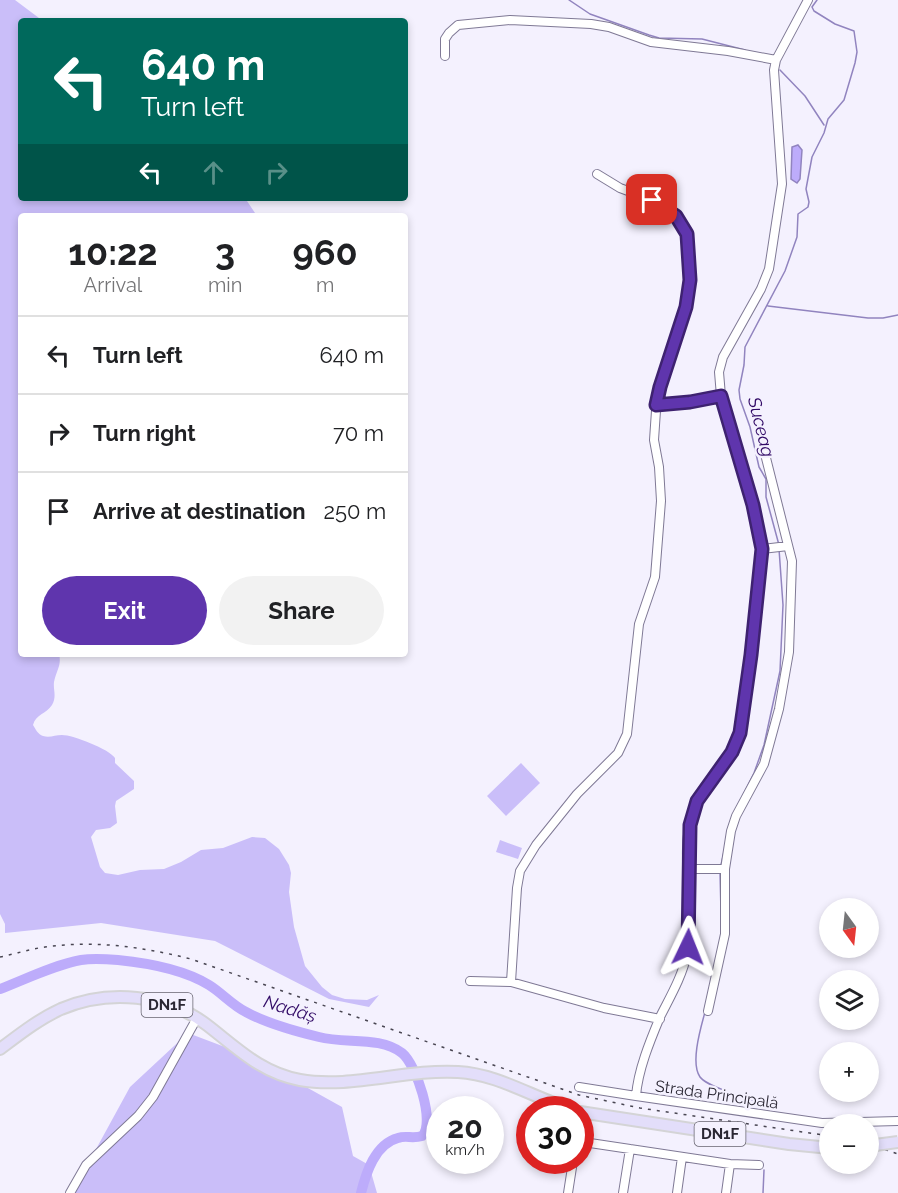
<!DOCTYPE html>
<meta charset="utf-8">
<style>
body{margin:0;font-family:Raleway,sans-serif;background:#f2f2f2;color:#202124;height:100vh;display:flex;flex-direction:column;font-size:22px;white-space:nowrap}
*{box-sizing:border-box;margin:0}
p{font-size:20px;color:#757577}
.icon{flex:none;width:33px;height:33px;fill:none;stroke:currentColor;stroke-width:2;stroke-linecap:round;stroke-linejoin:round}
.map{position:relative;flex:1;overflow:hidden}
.panel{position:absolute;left:18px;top:213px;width:390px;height:444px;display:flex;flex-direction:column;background:#fff;border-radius:6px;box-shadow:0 3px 9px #0003}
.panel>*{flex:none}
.top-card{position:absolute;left:18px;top:18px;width:390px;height:183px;border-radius:6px;box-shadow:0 3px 9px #0003;background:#00695c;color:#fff;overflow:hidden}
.needle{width:39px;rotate:165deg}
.controls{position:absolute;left:819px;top:898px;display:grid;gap:12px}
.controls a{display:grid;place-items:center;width:60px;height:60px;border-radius:50%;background:#fff;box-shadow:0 3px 9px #0003;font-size:30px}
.speed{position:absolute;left:426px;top:1096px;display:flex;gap:12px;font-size:30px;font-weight:700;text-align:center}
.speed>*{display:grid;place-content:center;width:78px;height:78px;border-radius:50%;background:#fff;box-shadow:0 3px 9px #0003;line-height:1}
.speed small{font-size:15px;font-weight:400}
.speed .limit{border:9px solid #d22;background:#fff;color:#111}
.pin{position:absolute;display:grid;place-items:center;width:51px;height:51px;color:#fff;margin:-26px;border-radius:12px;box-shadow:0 3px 9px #0006}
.me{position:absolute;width:66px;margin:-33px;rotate:2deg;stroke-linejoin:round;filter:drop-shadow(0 0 4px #0008)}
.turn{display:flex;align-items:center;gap:21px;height:126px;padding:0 24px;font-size:27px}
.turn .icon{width:78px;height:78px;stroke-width:2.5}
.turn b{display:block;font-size:42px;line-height:51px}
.lanes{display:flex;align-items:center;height:57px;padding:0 24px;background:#0003;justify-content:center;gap:30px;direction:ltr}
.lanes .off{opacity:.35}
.eta{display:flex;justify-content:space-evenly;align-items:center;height:102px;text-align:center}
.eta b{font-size:36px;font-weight:700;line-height:42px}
.primary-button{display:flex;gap:12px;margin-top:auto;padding:12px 24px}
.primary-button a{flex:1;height:69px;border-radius:36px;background:#5f35ad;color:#fff;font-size:24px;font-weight:700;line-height:69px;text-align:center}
.primary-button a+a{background:#f2f2f2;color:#202124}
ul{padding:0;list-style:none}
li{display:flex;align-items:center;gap:18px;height:78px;padding:0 24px;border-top:2px solid #e0e0e0}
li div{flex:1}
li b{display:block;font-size:22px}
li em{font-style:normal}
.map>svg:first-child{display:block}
</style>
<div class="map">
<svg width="898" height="1193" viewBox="0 0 898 1193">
<rect width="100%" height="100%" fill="#f4f1fe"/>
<!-- green -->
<path fill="#cabef9" d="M0,0h15l28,21h-22v177h224l12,18h-236v438h38c3,11 -3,17 -5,28 -1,8 3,14 -2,23 -6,9 -16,9 -19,20 3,5 5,9 10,11 7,2 12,-1 19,-1 11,0 47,14 53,23v5l19,18v8l-18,12 -1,5 2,17 -7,5 -14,2 -5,7 9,30 5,6 13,2 22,-5 24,-1 17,-7 20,-12 22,-2 29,-11 13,1 14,11 10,16 2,8 -2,19 5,35 11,39 17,21 10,8 13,4 22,1 12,-5 -10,12 -40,-8 -114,-58 -114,-18 -96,10v-9l-5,-10z
M521,763l19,20 -34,33 -19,-20z
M500,840l22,8 -4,11 -22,-7z
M188,1033l66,25 88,49 11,49 16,9 8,28h-305l58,-106z"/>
<!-- water -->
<path fill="#bdacfb" stroke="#9184bf" stroke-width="1.5" d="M798,145l4,5 -2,29 -3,4 -6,-4 1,-32z"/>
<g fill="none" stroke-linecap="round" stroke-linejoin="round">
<!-- stream -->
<path stroke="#9184bf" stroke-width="1.5" d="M569,0l21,14 59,21 10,3 43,1 43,11
M780,70l25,26 19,29
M768,306l100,12h15l15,-3
M779,545l-13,-48v-18l-7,-12 -9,-40 -10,-28 -1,-9 5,-25 1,-18 40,-76 12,-34 1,-23 10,-7 1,-5 -3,-13 6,-32 12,-24 4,-14 16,-19 11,-37 2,-11 -3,-21 -19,-7 -21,-13 -2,-4 5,-7
M737,807l17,-34 10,-28 16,-74 3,-66 -4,-56
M721,865l3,-13
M720,872l1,40
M721,936v-19
M705,1012c-4,15 -15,51 -5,65 8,11 55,24 70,29l2,4
M763,1193l1,-23"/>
<!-- river -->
<path stroke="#bdacfb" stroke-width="10" d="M0,989c26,-10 54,-24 81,-29 12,-2 25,-1 37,0 30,3 65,9 91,25 13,8 23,20 37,27 22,12 48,19 73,25 27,7 61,-1 83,16 14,11 34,70 20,83 -10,3 -16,-1 -24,2 -23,6 -32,35 -37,55"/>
<defs>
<path id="minor" d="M808,0l-32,60 -2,10 8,114 -13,85 -8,20 -38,68 -4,15 2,24 32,109 9,44 -20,178c-8,34 -40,54 -50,86 -13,46 4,95 -5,141 -5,23 -17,43 -27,63 -10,24 -22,53 -24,79l186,27 76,-2
M445,56v-17l4,-6 9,-8 52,-5 81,4 18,3 42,15 77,9 48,9
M656,405l34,-2 31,-7
M762,549l26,-3
M688,869h37
M470,981l41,1 93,26 56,11
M511,982l6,-94 3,-17 16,-26 41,-51 41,-41 9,-19 12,-110 16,-47 6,-76 -2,-34 -5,-27 3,-44 29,-89 4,-20 -3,-53 -11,-18 -24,-16 -32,-12 -23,-14
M708,1011l17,-77v-65l6,-38 5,-15 28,-52 15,-55 10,-57 3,-91 -27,-107
M579,1087l57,9
M580,1129l3,9 7,5 140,21 29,1
M70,1193l16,-28 52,-49 15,-19 44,-79
M568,1193l5,-32
M623,1193l7,-44
M677,1193l5,-36
M726,1193l4,-29"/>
<path id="major" d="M0,1049c20,-15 39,-30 61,-40 47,-20 106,-15 146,16 30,23 54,48 93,55 50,9 106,-11 158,-8 41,2 77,27 116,38
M580,1112l209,32 41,4"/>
</defs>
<!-- minor casing -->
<use href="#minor" stroke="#7f7995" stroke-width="10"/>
<!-- major casing -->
<use href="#major" stroke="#d4d4d6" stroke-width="14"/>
<!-- minor -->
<use href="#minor" stroke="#fff" stroke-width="8"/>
<!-- major -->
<use href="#major" stroke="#e3defa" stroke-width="10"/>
<!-- rail -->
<path stroke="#494652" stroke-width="1.5" stroke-dasharray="3 6" stroke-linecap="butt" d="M0,957c15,-3 30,-8 45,-10 50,-7 98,0 146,12l388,136 61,13 190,28
M868,1144l30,10"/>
<defs>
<path id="major-bridge" d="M868,1146l30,-4"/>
</defs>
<!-- major-bridge casing -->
<use href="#major-bridge" stroke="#d4d4d6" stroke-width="14" stroke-linecap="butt"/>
<!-- major-bridge -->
<use href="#major-bridge" stroke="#e3defa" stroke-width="10"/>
</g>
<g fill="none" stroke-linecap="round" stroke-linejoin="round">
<defs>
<path id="route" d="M652,200l24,16 11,18 3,46 -4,27 -26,80 -4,18 34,-3 31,-6 32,109 9,44 -11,106 -11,78 -8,19 -35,49 -7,24 -2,122"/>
</defs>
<!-- route casing -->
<use href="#route" stroke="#3e2270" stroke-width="15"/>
<!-- route -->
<use href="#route" stroke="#5f35ad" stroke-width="10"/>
</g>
<g text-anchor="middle" stroke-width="5" stroke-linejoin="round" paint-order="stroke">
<!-- shield labels -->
<g fill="#f4f1fe" stroke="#676470" stroke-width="1.5">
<rect x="141.5" y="993" width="51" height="24" rx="4.5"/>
<rect x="694.5" y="1122" width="51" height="24" rx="4.5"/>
</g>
<g font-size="15" font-weight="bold" fill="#2a2733">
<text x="167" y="1010">DN1F</text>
<text x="720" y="1139">DN1F</text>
</g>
<!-- street labels -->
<g font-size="16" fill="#2a2733" stroke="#f4f1fe">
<text transform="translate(717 1094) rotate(8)" y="6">Strada Principală</text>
</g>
<!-- water labels -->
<g font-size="18" font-style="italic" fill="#310a66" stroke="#f4f1fe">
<text transform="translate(761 427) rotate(76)" y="6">Suceag</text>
<text transform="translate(290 1009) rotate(17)" y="6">Nadăș</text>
</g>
</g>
</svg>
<div class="controls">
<a><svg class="needle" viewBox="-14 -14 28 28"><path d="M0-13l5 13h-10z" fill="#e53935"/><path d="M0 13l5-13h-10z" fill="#757577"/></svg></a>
<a><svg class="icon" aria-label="layers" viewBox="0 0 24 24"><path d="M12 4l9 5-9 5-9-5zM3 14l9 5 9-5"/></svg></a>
<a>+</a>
<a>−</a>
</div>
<div class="speed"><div>20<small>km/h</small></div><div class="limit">30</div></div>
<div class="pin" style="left:652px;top:200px;background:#d93025"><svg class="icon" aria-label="arrive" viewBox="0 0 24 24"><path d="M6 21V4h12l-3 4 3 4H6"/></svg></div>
<svg class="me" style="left:688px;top:947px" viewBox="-20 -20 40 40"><path d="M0-17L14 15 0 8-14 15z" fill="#5f35ad" stroke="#fff" stroke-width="4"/></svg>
<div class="top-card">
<div class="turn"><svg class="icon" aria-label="left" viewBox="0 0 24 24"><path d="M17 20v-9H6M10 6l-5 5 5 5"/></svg><div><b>640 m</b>Turn left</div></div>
<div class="lanes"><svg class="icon" aria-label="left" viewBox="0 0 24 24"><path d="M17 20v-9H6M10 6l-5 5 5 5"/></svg><svg class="icon off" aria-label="ahead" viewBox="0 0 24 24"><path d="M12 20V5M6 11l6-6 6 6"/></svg><svg class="icon off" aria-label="right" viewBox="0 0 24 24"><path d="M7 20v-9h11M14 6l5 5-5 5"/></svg></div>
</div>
<section class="panel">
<div class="eta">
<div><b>10:22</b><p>Arrival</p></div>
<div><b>3</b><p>min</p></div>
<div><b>960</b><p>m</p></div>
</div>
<ul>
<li><svg class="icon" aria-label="left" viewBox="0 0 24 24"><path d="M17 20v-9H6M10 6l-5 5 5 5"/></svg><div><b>Turn left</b></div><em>640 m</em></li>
<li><svg class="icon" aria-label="right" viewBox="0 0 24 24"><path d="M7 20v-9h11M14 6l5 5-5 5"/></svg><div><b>Turn right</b></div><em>70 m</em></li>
<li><svg class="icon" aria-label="arrive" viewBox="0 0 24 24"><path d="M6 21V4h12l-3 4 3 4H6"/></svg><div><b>Arrive at destination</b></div><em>250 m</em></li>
</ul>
<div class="primary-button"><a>Exit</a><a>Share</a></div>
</section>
</div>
